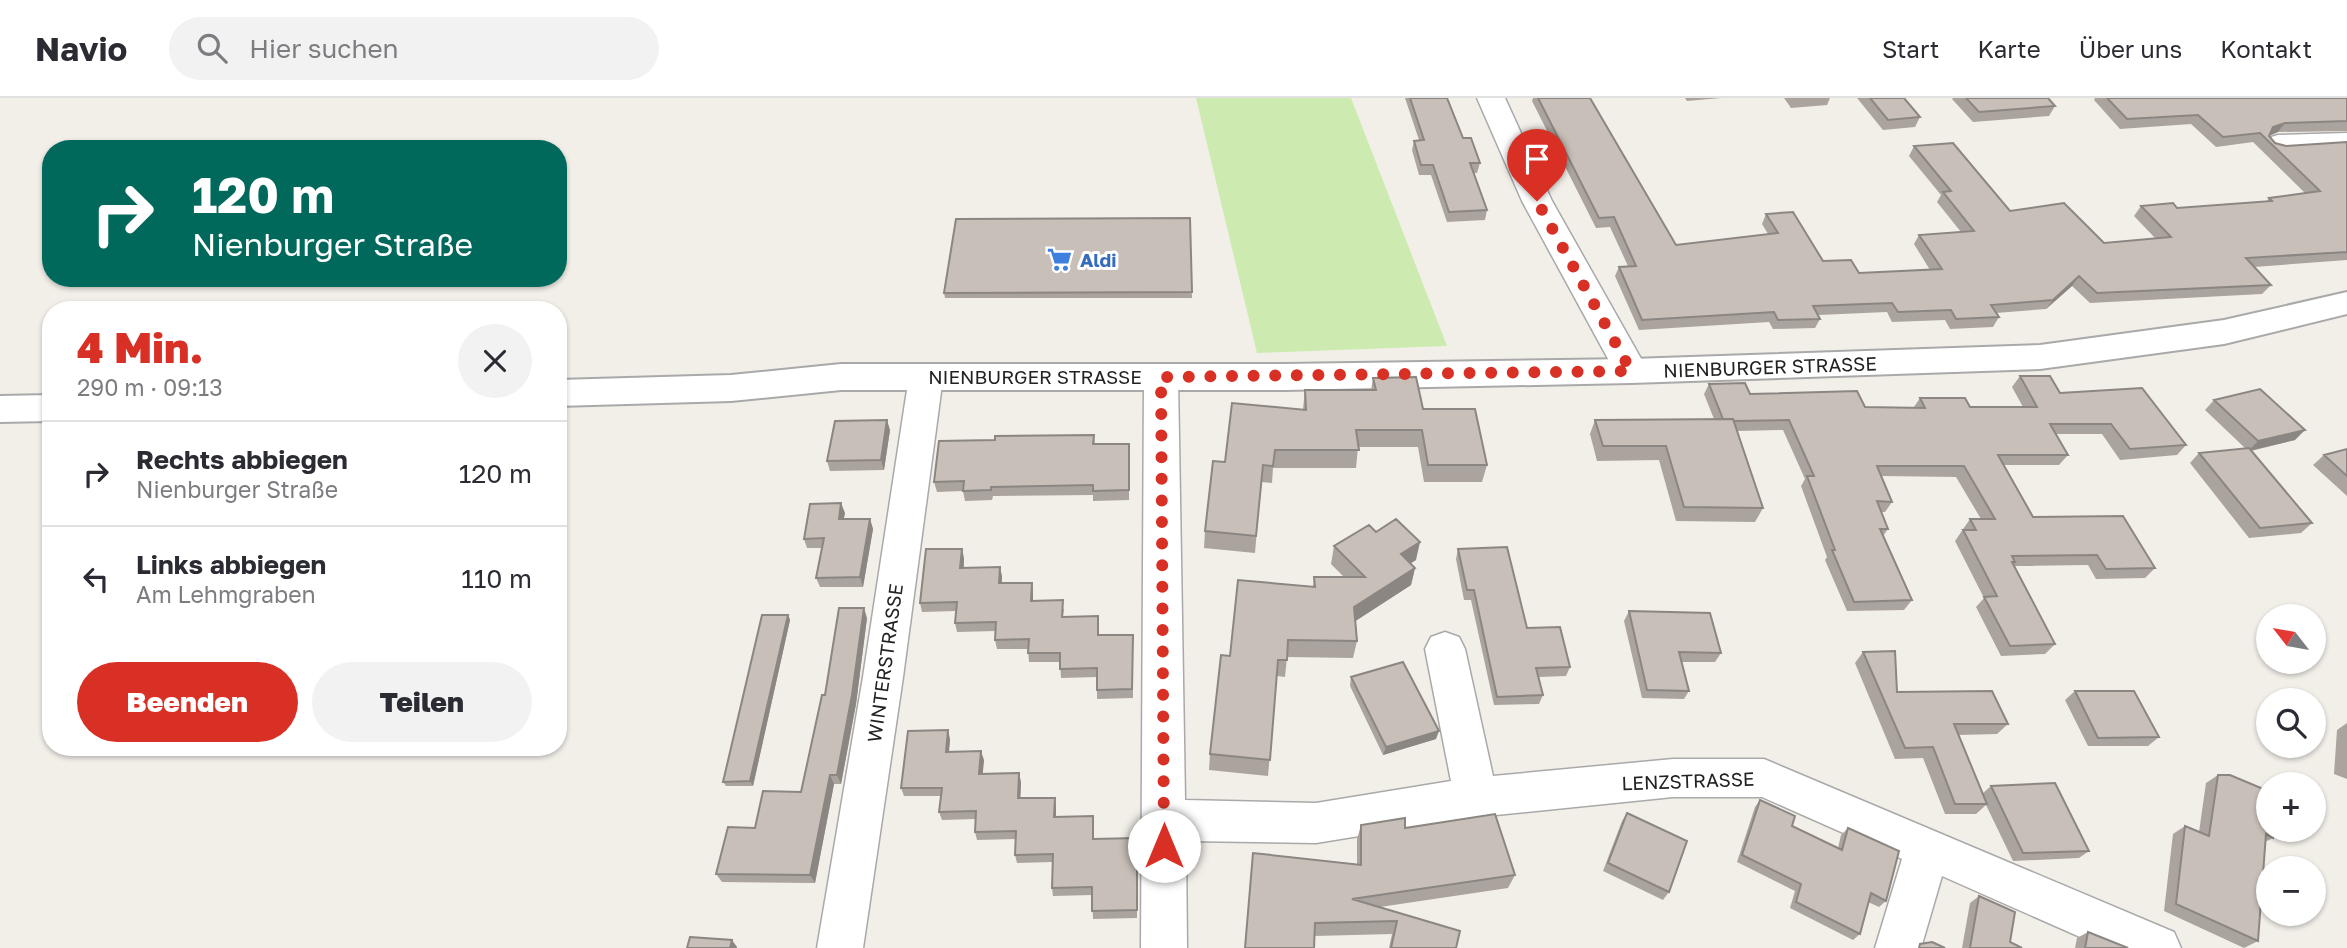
<!DOCTYPE html>
<html lang="de">
<meta charset="utf-8">
<style>
body{margin:0;font-family:"Golos Text",sans-serif;background:#f2f2f3;color:#2b2b33;height:100vh;display:flex;flex-direction:column;font-size:26px;white-space:nowrap}
*{box-sizing:border-box;margin:0}
p{font-size:23px;color:#7c7c81}
.icon{flex:none;width:38px;height:38px;fill:none;stroke:currentColor;stroke-width:2;stroke-linecap:round;stroke-linejoin:round}
.map{position:relative;flex:1;overflow:hidden}
.drawer{position:absolute;left:42px;top:203px;width:525px;height:455px;display:flex;flex-direction:column;background:#fff;border-radius:28px;box-shadow:0 2px 5px #0004}
.drawer>*{flex:none}
.banner{position:absolute;left:42px;top:42px;width:525px;height:147px;border-radius:28px;box-shadow:0 2px 5px #0004;background:#00695c;color:#fff;overflow:hidden}
.needle{width:46px;rotate:301deg}
.buttons{position:absolute;left:2256px;top:506px;display:grid;gap:14px}
.buttons a{display:grid;place-items:center;width:70px;height:70px;border-radius:50%;background:#fff;box-shadow:0 2px 5px #0004;font-size:35px}
.pin{position:absolute;display:grid;place-items:center;width:60px;height:60px;color:#fff;margin:-72px -30px;border-radius:50% 50% 50% 0;rotate:-45deg;box-shadow:0 0 7px #0007}
.pin .icon{rotate:45deg}
.me{position:absolute;width:77px;margin:-38px;rotate:0deg;stroke-linejoin:round;filter:drop-shadow(0 0 5px #0008)}
.turn{display:flex;align-items:center;gap:24px;height:147px;padding:0 35px;font-size:32px}
.turn .icon{width:91px;height:91px;stroke-width:2.5}
.turn b{display:block;font-size:49px;line-height:60px}
.round{display:grid;place-items:center;flex:none;width:74px;height:74px;border-radius:37px;background:#f2f2f3}
.head{display:flex;align-items:center;justify-content:space-between;height:119px;padding:0 35px}
h1{font-size:42px;font-weight:800;line-height:52px;color:#d93025}
.cta{display:flex;gap:14px;margin-top:auto;padding:14px 35px}
.cta a{flex:1;height:80px;border-radius:42px;background:#d93025;color:#fff;font-size:28px;font-weight:800;line-height:80px;text-align:center}
.cta a+a{background:#f2f2f3;color:#2b2b33}
ul{padding:0;list-style:none}
li{display:flex;align-items:center;gap:21px;height:105px;padding:0 35px;border-top:2px solid #e1e1e2}
li div{flex:1}
li b{display:block;font-size:26px}
li em{font-style:normal}
header{display:flex;align-items:center;gap:42px;box-sizing:border-box;height:98px;padding:0 35px;background:#fff;border-bottom:2px solid #e1e1e2}
header strong{font-size:33px}
nav{display:flex;gap:38px;margin-inline-start:auto;font-size:24px}
.search{width:490px;height:63px;background:#f2f2f3;display:flex;align-items:center;gap:18px;box-sizing:border-box;padding:0 24px;border-radius:38px;color:#7c7c81;font-size:26px}
.map>svg:first-child{display:block}
</style>
<header>
<strong>Navio</strong>
<div class="search"><svg class="icon" aria-label="search" viewBox="0 0 24 24"><circle cx="10" cy="10" r="6"/><path d="M15 15l6 6"/></svg>Hier suchen</div>
<nav><a>Start</a><a>Karte</a><a>Über uns</a><a>Kontakt</a></nav>
</header>
<div class="map">
<svg width="2347" height="850" viewBox="0 0 2347 850">
<rect width="100%" height="100%" fill="#f2efe9"/>
<!-- grass -->
<path fill="#cdebb0" d="M1196,0h155l96,248 -190,7z"/>
<g fill="none" stroke-linecap="round" stroke-linejoin="round">
<defs>
<path id="minor" d="M1477,0h28l47,103 96,170 -5,8 -12,4 -12,-4 -97,-178z
M2347,35v16l-69,4 -10,-3 -4,-6 4,-6 10,-3z
M926,267l12,4 5,8 -40,300 -40,271h-46l46,-271 46,-300 5,-8z
M1161,267l12,4 5,8 7,423 131,3 135,-22 -26,-132 6,-12 14,-5 14,5 6,12 28,127 180,-17h91l410,173 7,16h-76l-163,-72 -21,72h-46l27,-89 -140,-62h-89l-197,20 -160,26 -130,-2 1,107h-46l3,-571 5,-8z"/>
<path id="tertiary" d="M2347,194v22l-123,30 -184,25 -409,14 -346,7h-444l-110,11 -173,5v-26l173,-5 110,-11h444l346,-5 409,-14 184,-25z
M51,297v26l-51,1v-26z"/>
</defs>
<!-- minor casing -->
<use href="#minor" stroke="#a9a9a9" stroke-width="3"/>
<!-- tertiary casing -->
<use href="#tertiary" stroke="#a9a9a9" stroke-width="4"/>
<!-- minor -->
<use href="#minor" fill="#fff" fill-rule="evenodd"/>
<!-- tertiary -->
<use href="#tertiary" fill="#fff" fill-rule="evenodd"/>
</g>
<!-- wall -->
<path fill="#aba49e" d="M1405,0h42l16,40 17,25 -3,10h-3l13,37 -2,10 -38,2 -16,-47h-12l-7,-25 2,-9 5,-1z
M1533,0h57l86,147 92,-11 -6,-10 4,-10 57,47 36,12 71,-3 -16,-26 5,-9 42,-3 -24,-30 4,-7 -32,-39 5,-10 96,65 94,32 51,-5 -21,-22 7,-10 36,2 89,-6 3,-4 36,-5 -52,-51 -37,5 -25,-23 -71,5 -26,-29 1,-2h252v33l-69,1 -9,4 6,7 11,3 61,-4v118l-93,7 17,18 -9,9 -172,9 -18,-17 -26,23 -50,4 3,4 -6,10 -43,2 -5,-9 -53,2 -5,-10 -69,3 2,4 -5,9 -42,1 -4,-7 -130,8 -24,-54 4,-9 9,-1 -18,-39 -14,1 -64,-127z
M1685,0h36l-34,3z
M1784,0h46l-3,7 -36,3z
M1857,0h47l16,19 -5,10 -32,3z
M1953,0h95l7,8 -6,10 -76,6 -21,-23z
M1190,120l2,80h-247l-1,-5z
M2020,278l166,69 -9,10 -57,5 -18,-26h-46l12,21 -9,10h-55l29,52 122,51 -10,10 -49,1 -8,-14 -74,1 41,78 -10,10 -44,2 -25,-49 8,-9 -29,-57 15,-22h11l-25,-42 -75,-1 11,26 -7,10h-4l7,17 -5,7 29,64 -8,10 -57,1 -22,-51 2,-3 -26,-71 4,-7 -22,-49 -46,1 26,77 -8,14 -79,-1 -17,-61 -62,1 -7,-27 5,-14 119,-1 -10,-25 5,-10 41,10 115,13h49l6,-9 50,9h53l-11,-20z
M1373,280l50,31 64,56 -5,17h-58l-6,-35h-60l-2,21h-83l-1,15 -11,-1 -6,71 -51,-5 1,-17 20,-69 78,-53 2,-19h66z
M2214,302l81,40 -44,11 61,72 -11,10 -52,5 -59,-75 9,-10 46,-5 -40,-38z
M890,332l-6,40 -54,1 -3,-10z
M1094,337l1,9h34v56l-36,1v-6l-100,1 -1,4 -27,1 -2,-10 -26,1 -3,-10 61,-42z
M2347,351v47l-34,-31 11,-10z
M845,415l-2,6h27l3,10 -10,58h-43l-4,-9 6,-30h-15l-3,-9z
M1376,434l40,28 -6,3 5,5 -4,17 -56,36 2,20 -4,17 -66,-1 -2,20 -8,-1 -9,100 -59,-6 1,-16 20,-98 83,-69 1,-10h30l-13,-13 3,-18z
M1458,451l69,79 43,39 -4,9 -27,1 4,18 -4,9 -45,1 -23,-105h-7l-8,-41z
M964,460v10l38,8v7h30l1,9v8l31,9 -1,8 35,-1 1,19 34,9v54l-36,1v-22l-36,1 -1,-16h-31l-1,-13h-31l-2,-9 1,-9 -39,1 -2,-9 1,-12 -34,1 -2,-9z
M1629,513l92,42 -6,9h-33l7,29 -5,8 -42,-1 -18,-77z
M788,517l2,5 -37,166h-27l-3,-4z
M867,520l-11,86 -15,80h-7l-19,99 -93,-1 -6,-8 39,-46 46,-36 24,-97z
M1863,554l34,40 111,32 -11,10 -39,1 24,59 9,-8 98,65 -10,7 -66,3 -27,-56 -10,9h-31l-22,-56 -28,1 -40,-96z
M1351,579l85,62 -53,16 -33,-69z
M2075,593l84,46 -11,9h-60l-23,-46z
M2347,625v56l-13,-5 3,-44z
M950,641l-1,13 35,8 -2,14 39,8 -1,16 36,8v11l37,-1 1,23 43,7v72l-44,1 -1,-24 -39,1 -1,-8v-26l-35,1 -2,-8 1,-16 -39,1 -2,-8 1,-13 -34,1 -3,-8 2,-16h-37l-3,-8z
M2218,677l55,63 -8,4 -7,99 -14,7 -80,-37 9,-77 12,-8 14,6 7,-49z
M1760,702l32,26 46,22 3,-13 7,-7 38,73 -7,6 -11,-5 -8,32 -7,6 -63,-32 5,-17 -58,-29 18,-55z
M1627,715l42,79 -6,8 -60,-29 19,-50z
M1361,727l44,3 110,47 -7,13 -128,19 76,41h-67l3,-14 -78,2v12h-69l8,-95 104,11v-25z
M1979,798l31,46 12,6h-60l8,-45z
M2088,834l40,16h-53l2,-10z"/>
<!-- shaded-wall -->
<path fill="#8b8681" d="M2285,25l-7,9 -12,5 7,-10z
M2079,178l-7,10 -26,23 7,-9z
M887,322l3,10 -6,40 -3,-10z
M2305,332l-10,10 -47,11 10,-10z
M841,405l4,10 -3,16 -3,-10z
M870,421l3,10 -10,58 -3,-10z
M1420,444l-4,18 -19,12 4,-18z
M962,451l2,9 -1,19 -3,-9z
M1000,469l2,9 -1,17 -2,-10z
M1415,470l-4,17 -60,39 3,-17z
M1032,485l1,9v18l-2,-9z
M864,510l3,10 -11,86 -15,80 -4,-9z
M788,517l2,5 -37,166 -3,-5z
M948,632l2,9 -2,22 -2,-9z
M1439,633l-3,8 -53,16 3,-8z
M981,653l3,9 -2,23 -3,-9z
M1019,675l2,9 -1,25 -2,-9z
M830,677l4,9 -19,99 -5,-8z
M1055,700l1,8v19l-2,-8z
M732,842l5,7v1h-7z"/>
<!-- building -->
<path fill="#c7bfb8" stroke="#8b8681" stroke-width="2" d="M1410,0h37l16,40h8l9,25h-10l17,47 -38,2 -16,-47h-12l-7,-24 10,-1z
M1538,0h52l86,147 102,-12 -12,-19 27,-2 30,49 28,-1 8,13 83,-4 -23,-34 55,-4 -31,-39 8,-1 -37,-45 39,-3 57,68 54,-8 40,40 67,-6 -30,-31 32,-3 4,5 95,-7 -3,-3 51,-7 -60,-58 -37,4 -25,-22 -71,4 -20,-21h240v23l-62,2 -12,4 -4,9 6,7 11,3 61,-4v110l-101,6 25,27 -174,8 -18,-17 -26,24 -62,5 8,12 -43,2 -5,-9 -53,2 -6,-9 -79,3 7,13 -42,1 -4,-8 -132,8 -23,-53 17,-1 -22,-49 -15,1z
M1870,0h34l16,19 -32,3z
M1966,0h82l7,8 -76,6z
M1190,120l2,74 -248,1 12,-74z
M2020,278h30l10,17 82,-5 44,57 -56,4 -19,-25h-61l18,31h-70l35,62 90,-1 32,52 -49,1 -9,-14 -85,1 3,6h-3l43,82 -45,2 -26,-49 13,-1 -34,-66h13l-6,-11h25l-31,-53h-87l15,36 -15,-1 11,28h-8l32,71 -58,2 -22,-52h3l-28,-74h7l-25,-56 -55,1 -1,-2h-10l-14,-35 36,-1 5,11 107,-3 8,16 60,1 -5,-10h45l5,9h67z
M1416,279l7,32h52l12,56h-59l-6,-35h-66l3,20h-84l-2,16 -10,-1 -7,71 -51,-5 8,-70 12,1 7,-59 74,7 -1,-20h71l-3,-12z
M2260,291l45,41 -47,11 -44,-41z
M1733,321l30,89 -79,-1 -18,-61h-63l-8,-26z
M887,322l-6,40 -54,1 8,-40z
M1094,337l-1,9h36v46l-36,1v-6l-102,2v3l-28,1 1,-10 -30,1 5,-41 56,-1v-4z
M2249,350l63,75 -52,5 -61,-75z
M2347,351v27l-23,-21z
M841,405l-2,16h31l-10,58 -44,1 8,-40 -20,1 6,-35z
M1396,421l24,23 -19,12 14,14 -61,39 3,34 -69,-1 -1,20h-9l-8,100 -60,-6 11,-99 9,1 8,-76 77,7 -1,-10h51l-31,-31 35,-21 7,7z
M1507,449l20,81 33,-1 10,40 -34,1 7,27 -46,2 -23,-107h-7l-9,-41z
M926,451h36l-2,19 40,-1 -1,16h33l-1,18 32,-1 -1,17 36,-1v19h35l-1,54 -35,1v-22l-37,1v-16h-32l1,-14 -34,1 1,-18 -41,1 2,-21 -37,1z
M839,510h25l-12,87 -15,80h-7l-20,100 -94,-1 12,-47 27,1 8,-37 38,1 21,-97h3z
M1629,513l81,2 11,40 -42,-1 10,39 -42,-1z
M762,517h26l-38,166 -27,1z
M1895,553l2,41 95,-1 16,33h-54l33,80h-32l-22,-57 -28,1 -42,-96z
M1403,564l36,69 -53,16 -35,-70z
M2075,593h59l25,46 -61,1z
M948,632l-2,22 35,-1 -2,23 40,-1 -1,25h37l-1,19 39,-1v23l44,-1v72l-45,1v-24l-40,1 1,-34 -38,1 1,-24 -41,1 1,-21 -37,1 3,-24h-41l7,-57z
M2218,677h12l38,16v39h6l-1,8 -7,-4 -8,107 -82,-37 9,-78 24,10z
M2055,685l34,68 -66,2 -32,-67z
M1760,702l35,16 -3,10 50,24 6,-22 51,23 -13,50 -15,-8 -11,41 -64,-32 5,-18 -59,-29z
M1627,715l60,28 -18,51 -61,-29z
M1495,716l20,61 -163,24 108,32 -4,17h-65l6,-27 -82,2 -1,25h-69l8,-95 108,12v-40l44,-7v10z
M1979,798l36,16 -5,30 12,6h-52z
M2088,834l40,16h-43z
M690,839l42,3 -2,8h-43z
M1932,844l13,6h-26l1,-4z"/>
<g fill="none" stroke-linecap="round" stroke-linejoin="round">
<!-- route -->
<path stroke="#d93025" stroke-width="12" stroke-dasharray="0 21.6" d="M1164,748l-3,-469 470,-6 -94,-170"/>
</g>
<!-- icons -->
<defs>
<symbol id="supermarket-bare" viewBox="-9 -9 18 18"><path d="M-6-5.5h2.5l.6 2H6L4.5 2H-2.5L-4.4-4H-6ZM-1.5 3.2a1.3 1.3 0 1 0 .1 0ZM3 3.2a1.3 1.3 0 1 0 .1 0Z" fill="#3f7fe0" stroke="#fff" stroke-width="2.5" paint-order="stroke"/></symbol>
</defs>
<g fill-rule="evenodd">
<use href="#supermarket-bare" x="1042" y="144" width="35" height="35"/>
</g>
<g text-anchor="middle" stroke-width="6" stroke-linejoin="round" paint-order="stroke">
<!-- shop labels -->
<g font-size="19" font-weight="bold" fill="#366cbe" stroke="#fff" text-anchor="start">
<text x="1080" y="169">Aldi</text>
</g>
<!-- street labels -->
<g font-size="19" fill="#222" stroke="#fff">
<text transform="translate(1770 269) rotate(-2)" y="7">NIENBURGER STRASSE</text>
<text x="1035" y="286">NIENBURGER STRASSE</text>
<text transform="translate(885 565) rotate(-82)" y="7">WINTERSTRASSE</text>
<text transform="translate(1688 683) rotate(-2)" y="7">LENZSTRASSE</text>
</g>
</g>
</svg>
<div class="buttons">
<a><svg class="needle" viewBox="-14 -14 28 28"><path d="M0-13l5 13h-10z" fill="#e53935"/><path d="M0 13l5-13h-10z" fill="#7c7c81"/></svg></a>
<a><svg class="icon" aria-label="search" viewBox="0 0 24 24"><circle cx="10" cy="10" r="6"/><path d="M15 15l6 6"/></svg></a>
<a>+</a>
<a>−</a>
</div>
<div class="pin" style="left:1537px;top:103px;background:#d93025"><svg class="icon" aria-label="arrive" viewBox="0 0 24 24"><path d="M6 21V4h12l-3 4 3 4H6"/></svg></div>
<svg class="me" style="left:1164px;top:748px" viewBox="-20 -20 40 40"><circle r="19" fill="#fff"/><path d="M0-13L10 11 0 6-10 11z" fill="#d93025"/></svg>
<div class="banner">
<div class="turn"><svg class="icon" aria-label="right" viewBox="0 0 24 24"><path d="M7 20v-9h11M14 6l5 5-5 5"/></svg><div><b>120 m</b>Nienburger Straße</div></div>
</div>
<section class="drawer">
<div class="head"><div><h1>4 Min.</h1><p>290 m · 09:13</p></div><a class="round"><svg class="icon" aria-label="close" viewBox="0 0 24 24"><path d="M6 6l12 12M18 6L6 18"/></svg></a></div>
<ul>
<li><svg class="icon" aria-label="right" viewBox="0 0 24 24"><path d="M7 20v-9h11M14 6l5 5-5 5"/></svg><div><b>Rechts abbiegen</b><p>Nienburger Straße</p></div><em>120 m</em></li>
<li><svg class="icon" aria-label="left" viewBox="0 0 24 24"><path d="M17 20v-9H6M10 6l-5 5 5 5"/></svg><div><b>Links abbiegen</b><p>Am Lehmgraben</p></div><em>110 m</em></li>
</ul>
<div class="cta"><a>Beenden</a><a>Teilen</a></div>
</section>
</div>
